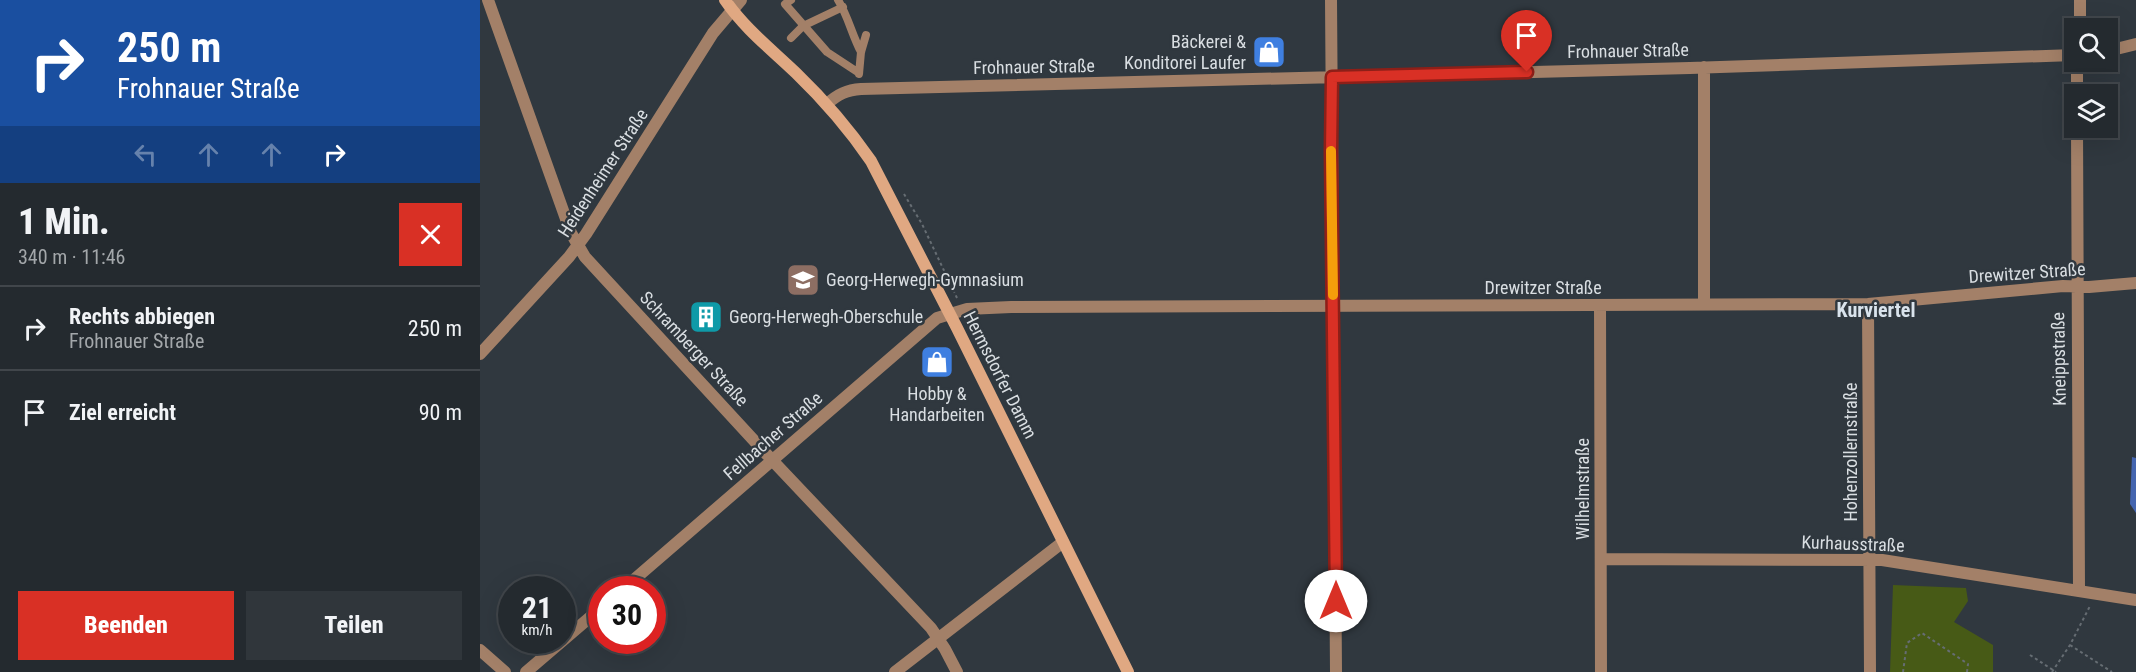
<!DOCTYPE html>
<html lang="de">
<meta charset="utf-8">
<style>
body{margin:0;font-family:"Roboto Condensed",sans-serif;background:#30363b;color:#f1f3f6;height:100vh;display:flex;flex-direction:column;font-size:22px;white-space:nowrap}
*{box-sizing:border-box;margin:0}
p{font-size:20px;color:#a3a7aa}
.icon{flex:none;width:33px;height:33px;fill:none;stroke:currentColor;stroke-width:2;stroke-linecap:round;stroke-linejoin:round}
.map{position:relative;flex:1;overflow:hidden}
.side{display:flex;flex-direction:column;background:#242a2f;width:480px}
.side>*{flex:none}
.banner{background:#1a4fa0;color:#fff;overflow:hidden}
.fabs{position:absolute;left:1584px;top:18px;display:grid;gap:12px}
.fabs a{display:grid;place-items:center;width:54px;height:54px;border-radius:0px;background:#242a2f;box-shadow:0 6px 24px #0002,0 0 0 2px #41464b;font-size:30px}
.speed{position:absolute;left:18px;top:576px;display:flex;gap:12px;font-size:30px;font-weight:700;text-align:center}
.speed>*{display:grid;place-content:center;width:78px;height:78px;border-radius:50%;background:#242a2f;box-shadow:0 6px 24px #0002,0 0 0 2px #41464b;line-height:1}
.speed small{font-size:15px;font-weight:400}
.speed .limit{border:9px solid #d22;background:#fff;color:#111}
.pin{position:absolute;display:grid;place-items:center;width:51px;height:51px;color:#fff;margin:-62px -26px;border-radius:50% 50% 50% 0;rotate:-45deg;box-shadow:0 0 6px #0007}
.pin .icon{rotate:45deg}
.me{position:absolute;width:66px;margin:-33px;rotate:0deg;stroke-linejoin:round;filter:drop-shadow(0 0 4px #0008)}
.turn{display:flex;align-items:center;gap:21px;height:126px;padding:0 18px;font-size:27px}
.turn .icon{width:78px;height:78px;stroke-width:2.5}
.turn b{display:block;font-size:42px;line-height:51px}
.lanes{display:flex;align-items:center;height:57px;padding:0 18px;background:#0003;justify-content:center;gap:30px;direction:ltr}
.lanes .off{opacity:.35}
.round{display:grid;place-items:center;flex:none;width:63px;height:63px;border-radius:0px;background:#30363b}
.overview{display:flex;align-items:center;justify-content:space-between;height:102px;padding:0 18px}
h1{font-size:36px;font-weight:800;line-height:45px}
.primary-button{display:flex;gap:12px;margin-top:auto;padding:12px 18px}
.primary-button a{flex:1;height:69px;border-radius:0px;background:#d93025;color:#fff;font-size:24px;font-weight:800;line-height:69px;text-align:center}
.primary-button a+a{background:#30363b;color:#f1f3f6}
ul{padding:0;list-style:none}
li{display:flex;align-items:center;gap:18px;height:84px;padding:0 18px;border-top:2px solid #41464b}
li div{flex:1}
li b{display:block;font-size:22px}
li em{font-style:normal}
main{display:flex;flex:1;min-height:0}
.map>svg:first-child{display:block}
</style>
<main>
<section class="side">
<div class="banner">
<div class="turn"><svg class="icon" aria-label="right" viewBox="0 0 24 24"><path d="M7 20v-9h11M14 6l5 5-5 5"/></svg><div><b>250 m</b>Frohnauer Straße</div></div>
<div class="lanes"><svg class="icon off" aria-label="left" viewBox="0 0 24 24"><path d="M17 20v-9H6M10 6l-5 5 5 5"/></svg><svg class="icon off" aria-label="ahead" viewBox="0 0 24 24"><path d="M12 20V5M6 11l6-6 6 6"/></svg><svg class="icon off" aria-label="ahead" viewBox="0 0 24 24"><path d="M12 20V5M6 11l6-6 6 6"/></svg><svg class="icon" aria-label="right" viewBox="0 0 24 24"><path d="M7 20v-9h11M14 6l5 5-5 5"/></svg></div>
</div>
<div class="overview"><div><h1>1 Min.</h1><p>340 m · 11:46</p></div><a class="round" style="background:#d93025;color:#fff"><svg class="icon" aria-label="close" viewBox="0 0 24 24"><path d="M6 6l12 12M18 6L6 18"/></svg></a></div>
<ul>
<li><svg class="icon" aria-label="right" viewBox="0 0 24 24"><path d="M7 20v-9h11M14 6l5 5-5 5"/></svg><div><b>Rechts abbiegen</b><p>Frohnauer Straße</p></div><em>250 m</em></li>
<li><svg class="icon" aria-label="arrive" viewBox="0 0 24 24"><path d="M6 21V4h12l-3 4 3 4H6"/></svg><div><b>Ziel erreicht</b></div><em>90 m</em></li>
</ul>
<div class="primary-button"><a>Beenden</a><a>Teilen</a></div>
</section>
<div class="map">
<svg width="1656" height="672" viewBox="0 0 1656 672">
<rect width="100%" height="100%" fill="#30383f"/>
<!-- green -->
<path fill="#475a16" d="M1413,585l73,3 2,13 -14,21 39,23v27h-103z"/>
<!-- water -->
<path fill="#4465af" d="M1652,457l4,1v55l-6,-9z"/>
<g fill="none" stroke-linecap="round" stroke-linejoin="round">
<!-- path -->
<path stroke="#666d73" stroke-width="2" stroke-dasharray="3 3" stroke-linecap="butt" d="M424,194l18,30 35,74
M1590,645l42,27
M1550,655l26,17
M1423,672l4,-29 15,-10 46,31 -1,8
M1572,672l18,-27 20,-39"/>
<!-- service -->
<path stroke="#a38068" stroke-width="8" d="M311,0l-6,4 42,48 32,21
M358,0c10,16 14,35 23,52
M311,38l12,-12 40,-19
M379,74l2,-22 5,-17"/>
<!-- minor -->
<path stroke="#a38068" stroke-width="12" d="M8,0l83,233 14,24 187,203 159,168 14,21 12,23
M851,0l5,672
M1600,28v-28
M1628,51l28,-7
M1597,94v-32
M347,104c11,-10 20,-14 34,-15l829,-21 384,-13
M1597,128l2,463
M1224,304v-237
M1388,304l2,368
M1120,306l1,366
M0,354l89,-97 17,-23 127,-201 28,-33
M1121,559l281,1 254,40
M142,590l315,-272 30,-9 44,-2 857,-3 195,-18 26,1 47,-4
M0,650l25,22
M46,672l76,-65
M415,672l168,-130"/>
<!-- secondary -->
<path stroke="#e0a882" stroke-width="12" d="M245,0c19,28 47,50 71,73 28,27 53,56 75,88l86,167 171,344"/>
</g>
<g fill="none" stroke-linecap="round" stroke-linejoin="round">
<defs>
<path id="route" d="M856,601l-5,-450 1,-74 195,-5"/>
</defs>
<!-- route casing -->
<use href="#route" stroke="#8d1f18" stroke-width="15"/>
<!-- route -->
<use href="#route" stroke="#d93025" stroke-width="10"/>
<!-- slow -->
<path stroke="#f59e0b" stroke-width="10" d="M851,151l2,144"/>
</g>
<!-- icons -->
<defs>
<symbol id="shop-square" viewBox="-11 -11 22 22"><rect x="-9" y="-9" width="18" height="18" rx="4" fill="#3f7fe0" stroke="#30383f"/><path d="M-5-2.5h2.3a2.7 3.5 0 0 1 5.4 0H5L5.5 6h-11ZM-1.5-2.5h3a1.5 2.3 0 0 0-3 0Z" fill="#fff"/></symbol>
<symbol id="school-square" viewBox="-11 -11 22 22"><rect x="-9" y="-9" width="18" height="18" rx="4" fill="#8d6e63" stroke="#30383f"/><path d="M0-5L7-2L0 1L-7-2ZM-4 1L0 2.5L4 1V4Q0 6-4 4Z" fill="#fff"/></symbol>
<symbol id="building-square" viewBox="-11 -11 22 22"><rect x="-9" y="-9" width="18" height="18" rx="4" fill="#0f9aa8" stroke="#30383f"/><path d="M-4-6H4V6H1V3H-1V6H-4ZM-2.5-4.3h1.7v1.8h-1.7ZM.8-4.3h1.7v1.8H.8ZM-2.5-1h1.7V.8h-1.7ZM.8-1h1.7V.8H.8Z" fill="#fff"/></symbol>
</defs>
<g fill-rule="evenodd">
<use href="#shop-square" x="770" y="33" width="38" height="38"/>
<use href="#school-square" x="304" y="261" width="38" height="38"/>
<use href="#building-square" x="207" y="298" width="38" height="38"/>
<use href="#shop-square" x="438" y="343" width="38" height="38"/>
</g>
<g text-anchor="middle" stroke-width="5" stroke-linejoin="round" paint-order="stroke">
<!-- poi labels -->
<g font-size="18" fill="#d9dee2" stroke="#30383f" text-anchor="start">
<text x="766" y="48" text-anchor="end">Bäckerei &amp;<tspan x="766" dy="21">Konditorei Laufer</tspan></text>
<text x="346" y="286">Georg-Herwegh-Gymnasium</text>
<text x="249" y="323">Georg-Herwegh-Oberschule</text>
<text x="457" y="400" text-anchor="middle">Hobby &amp;<tspan x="457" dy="21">Handarbeiten</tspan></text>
</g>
<!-- street labels -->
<g font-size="18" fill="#d9dee2" stroke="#30383f">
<text transform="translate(1148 51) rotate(-1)" y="6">Frohnauer Straße</text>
<text transform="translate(554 67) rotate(-1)" y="6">Frohnauer Straße</text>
<text transform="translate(123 173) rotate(-57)" y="6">Heidenheimer Straße</text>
<text transform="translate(1547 273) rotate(-4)" y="6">Drewitzer Straße</text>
<text x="1063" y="294">Drewitzer Straße</text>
<text transform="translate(214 349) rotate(47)" y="6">Schramberger Straße</text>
<text transform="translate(1579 359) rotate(-91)" y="6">Kneippstraße</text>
<text transform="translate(520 375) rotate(63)" y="6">Hermsdorfer Damm</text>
<text transform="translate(293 436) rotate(-41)" y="6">Fellbacher Straße</text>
<text transform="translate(1371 452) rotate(-90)" y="6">Hohenzollernstraße</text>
<text transform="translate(1103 489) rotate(-90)" y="6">Wilhelmstraße</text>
<text transform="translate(1373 544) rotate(2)" y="6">Kurhausstraße</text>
</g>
<!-- neighbourhood labels -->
<g font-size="20" font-weight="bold" fill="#d9e3ec" stroke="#30383f">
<text x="1396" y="317">Kurviertel</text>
</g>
</g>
</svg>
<div class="fabs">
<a><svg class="icon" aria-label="search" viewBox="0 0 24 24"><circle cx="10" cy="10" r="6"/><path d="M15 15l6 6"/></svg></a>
<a><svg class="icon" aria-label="layers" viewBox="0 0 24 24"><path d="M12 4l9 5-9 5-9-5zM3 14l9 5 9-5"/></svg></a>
</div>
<div class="speed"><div>21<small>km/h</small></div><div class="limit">30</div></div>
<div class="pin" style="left:1047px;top:72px;background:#d93025"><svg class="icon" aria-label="arrive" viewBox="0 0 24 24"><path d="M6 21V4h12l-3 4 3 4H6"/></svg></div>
<svg class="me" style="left:856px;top:601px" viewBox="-20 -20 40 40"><circle r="19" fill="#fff"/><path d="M0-13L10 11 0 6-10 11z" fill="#d93025"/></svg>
</div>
</main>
